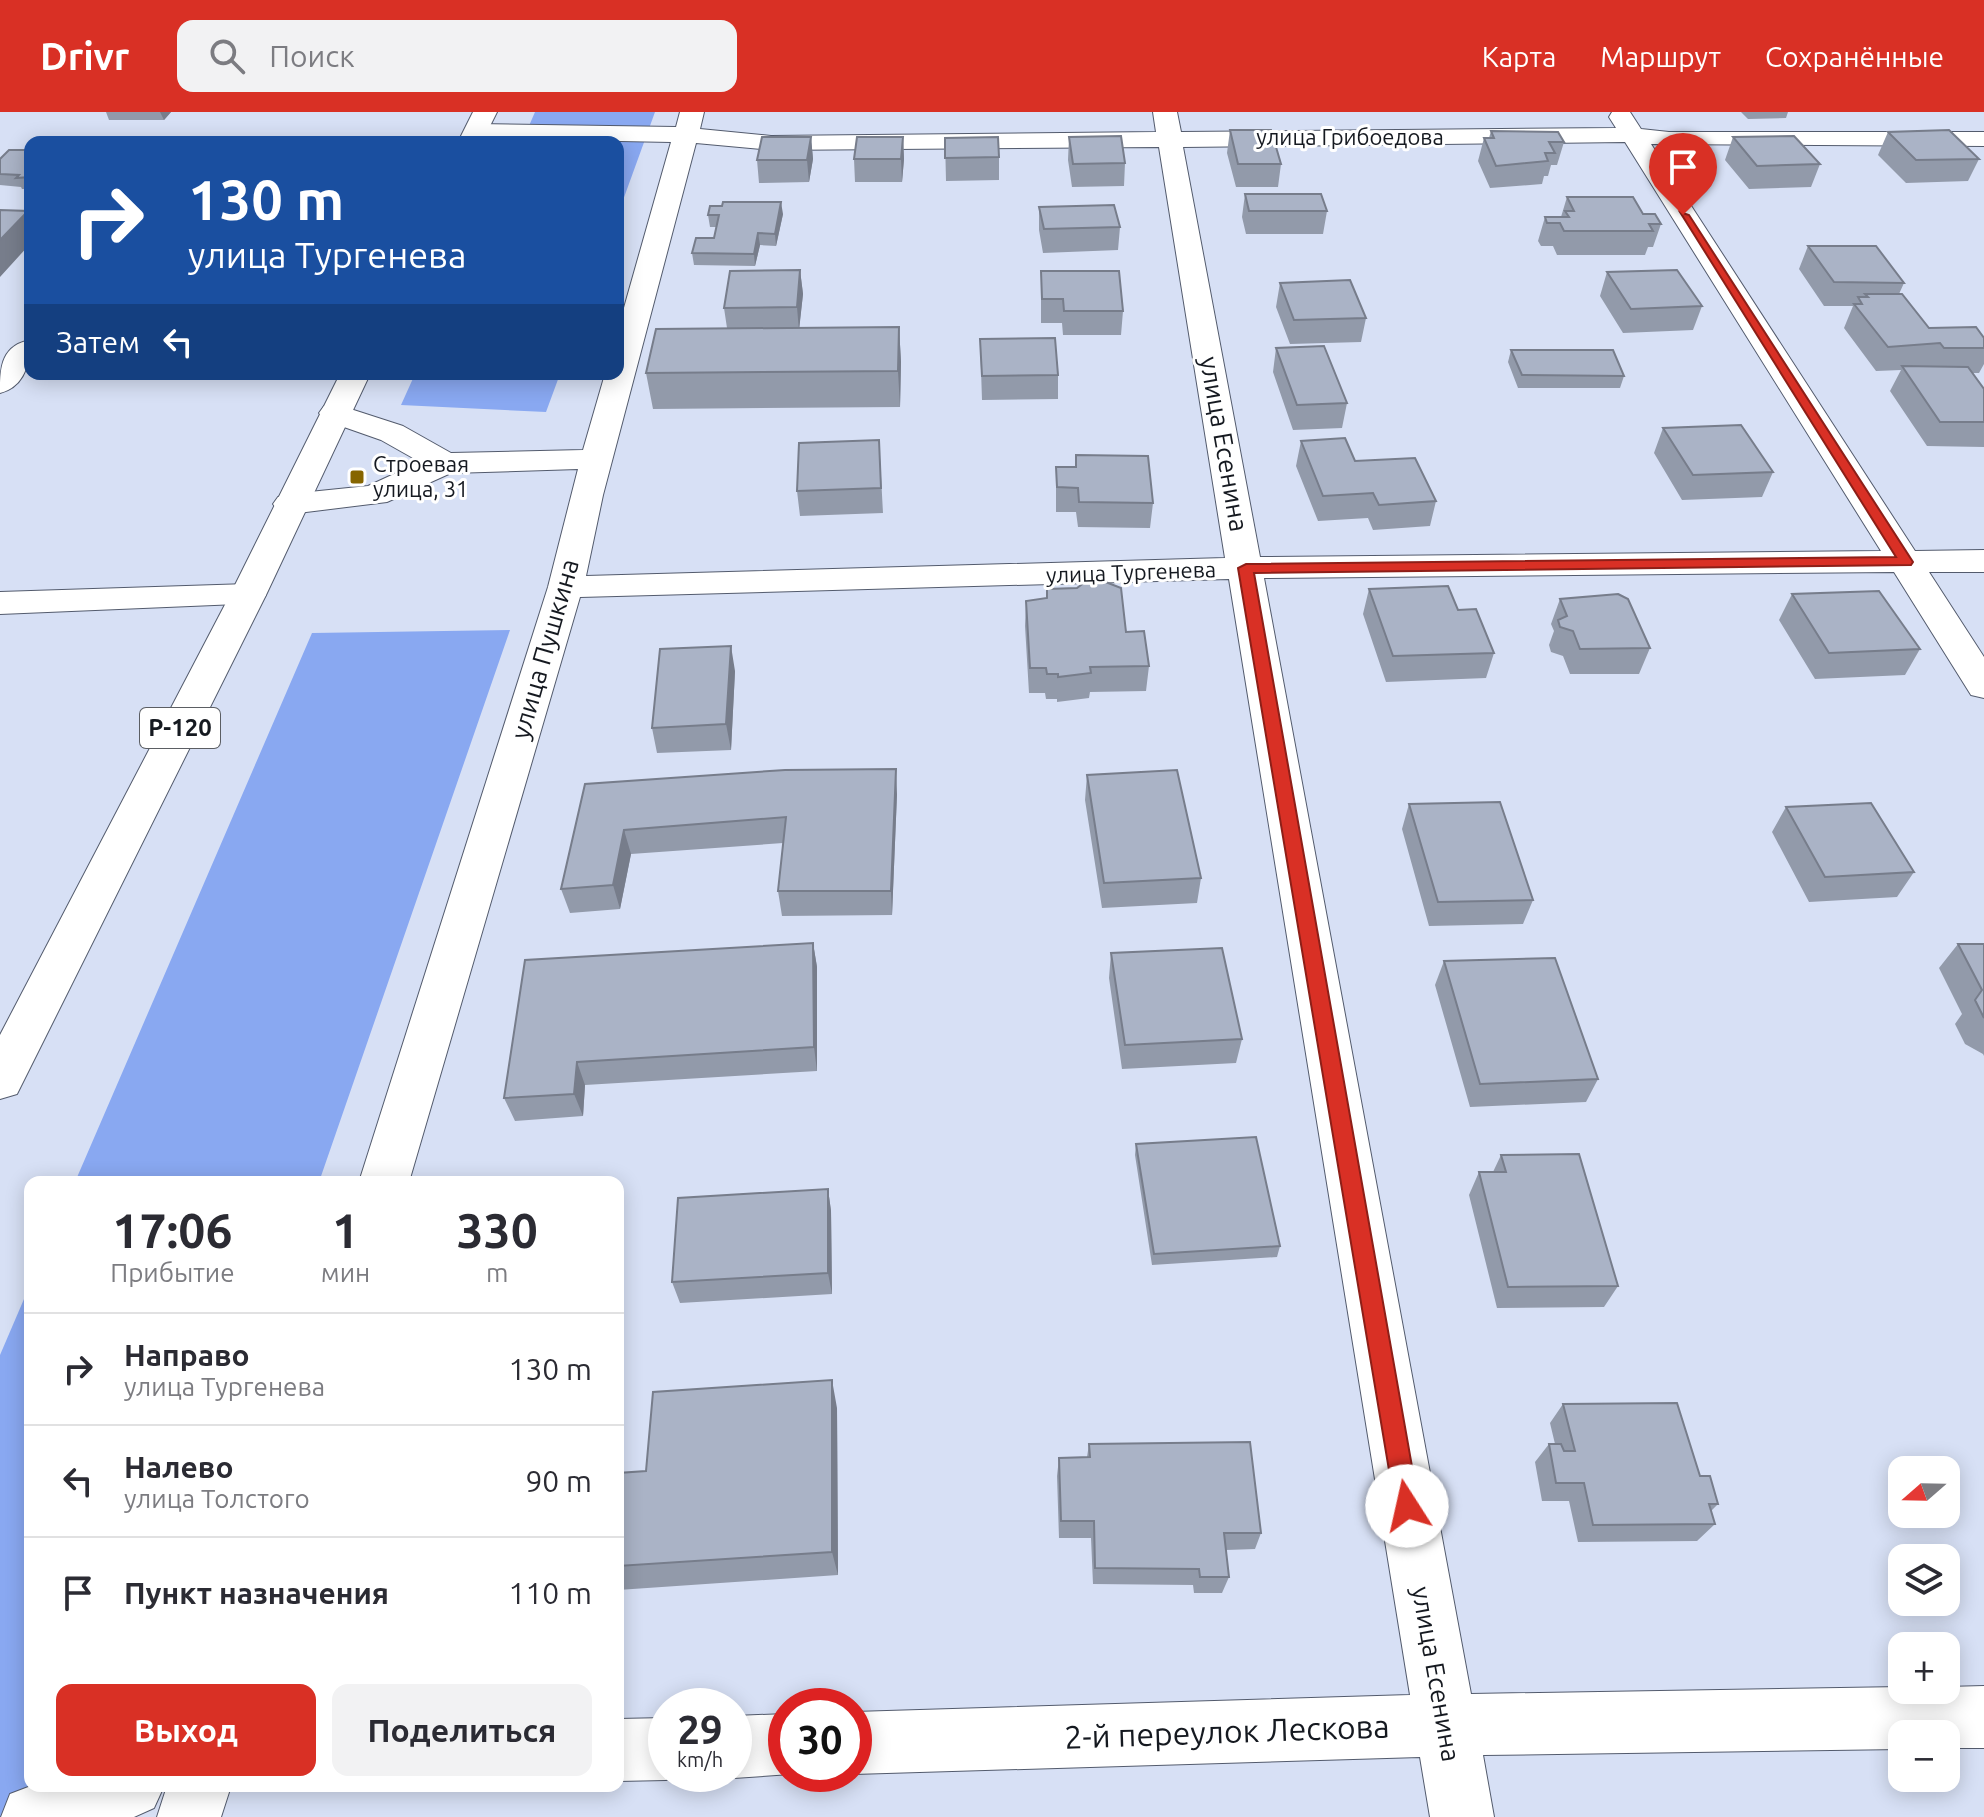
<!DOCTYPE html>
<html lang="ru">
<meta charset="utf-8">
<style>
body{margin:0;font-family:Ubuntu,sans-serif;background:#f2f2f3;color:#2b2b33;height:100vh;display:flex;flex-direction:column;font-size:30px;white-space:nowrap}
*{box-sizing:border-box;margin:0}
p{font-size:26px;color:#7c7c81}
.icon{flex:none;width:44px;height:44px;fill:none;stroke:currentColor;stroke-width:2;stroke-linecap:round;stroke-linejoin:round}
.map{position:relative;flex:1;overflow:hidden}
.details{position:absolute;left:24px;top:1064px;width:600px;height:616px;display:flex;flex-direction:column;background:#fff;border-radius:16px;box-shadow:0 4px 20px #0003}
.details>*{flex:none}
.hud{position:absolute;left:24px;top:24px;width:600px;height:244px;border-radius:16px;box-shadow:0 4px 20px #0003;background:#1a4fa0;color:#fff;overflow:hidden}
.needle{width:52px;rotate:250deg}
.buttons{position:absolute;left:1888px;top:1344px;display:grid;gap:16px}
.buttons a{display:grid;place-items:center;width:72px;height:72px;border-radius:16px;background:#fff;box-shadow:0 4px 20px #0003;font-size:40px}
.speed{position:absolute;left:648px;top:1576px;display:flex;gap:16px;font-size:40px;font-weight:700;text-align:center}
.speed>*{display:grid;place-content:center;width:104px;height:104px;border-radius:50%;background:#fff;box-shadow:0 4px 20px #0003;line-height:1}
.speed small{font-size:20px;font-weight:400}
.speed .limit{border:12px solid #d22;background:#fff;color:#111}
.pin{position:absolute;display:grid;place-items:center;width:68px;height:68px;color:#fff;margin:-82px -34px;border-radius:50% 50% 50% 0;rotate:-45deg;box-shadow:0 0 8px #0007}
.pin .icon{rotate:45deg}
.me{position:absolute;width:88px;margin:-44px;rotate:350deg;stroke-linejoin:round;filter:drop-shadow(0 0 6px #0008)}
.turn{display:flex;align-items:center;gap:28px;height:168px;padding:0 32px;font-size:36px}
.turn .icon{width:104px;height:104px;stroke-width:2.5}
.turn b{display:block;font-size:56px;line-height:68px}
.then{display:flex;align-items:center;height:76px;padding:0 32px;background:#0003;gap:16px;font-size:30px}
.eta{display:flex;justify-content:space-evenly;align-items:center;height:136px;text-align:center}
.eta b{font-size:48px;font-weight:600;line-height:56px}
.button{display:flex;gap:16px;margin-top:auto;padding:16px 32px}
.button a{flex:1;height:92px;border-radius:16px;background:#d93025;color:#fff;font-size:32px;font-weight:600;line-height:92px;text-align:center}
.button a+a{background:#f2f2f3;color:#2b2b33}
ul{padding:0;list-style:none}
li{display:flex;align-items:center;gap:24px;height:112px;padding:0 32px;border-top:2px solid #e1e1e2}
li div{flex:1}
li b{display:block;font-size:30px}
li em{font-style:normal}
header{display:flex;align-items:center;gap:48px;box-sizing:border-box;height:112px;padding:0 40px;background:#d93025;color:#fff}
header strong{font-size:38px}
nav{display:flex;gap:44px;margin-inline-start:auto;font-size:28px}
.search{width:560px;height:72px;background:#f2f2f3;display:flex;align-items:center;gap:20px;box-sizing:border-box;padding:0 28px;border-radius:16px;color:#7c7c81;font-size:30px}
.map>svg:first-child{display:block}
</style>
<header>
<strong>Drivr</strong>
<div class="search"><svg class="icon" aria-label="search" viewBox="0 0 24 24"><circle cx="10" cy="10" r="6"/><path d="M15 15l6 6"/></svg>Поиск</div>
<nav><a>Карта</a><a>Маршрут</a><a>Сохранённые</a></nav>
</header>
<div class="map">
<svg width="1984" height="1705" viewBox="0 0 1984 1705">
<rect width="100%" height="100%" fill="#d7e0f5"/>
<!-- forest -->
<path fill="#89a8f1" d="M535,0h120l-37,102v-72h-96z
M415,262h145l-14,38 -145,-7z
M510,518l-191,552h-244l237,-549z
M30,1173v501h81l-11,31h-100v-462z"/>
<g fill="none" stroke-linecap="round" stroke-linejoin="round">
<defs>
<path id="minor" d="M680,0h24l-4,17 71,7 385,-4 -3,-20h24l4,20 435,-4 -7,-11 3,-5h18l11,17 28,3h315v14l-333,-2 264,407 69,-1v22h-55l55,85v41l-13,-3 -77,-123 -630,6 207,1116 431,-7 44,3v-3l38,-1v62h-38v-14h-44v15l-419,6 11,62h-64l-10,-60 -566,17v-62l556,-17 -181,-1116 -649,18 -171,585h-50l189,-595 30,-118 -127,4 -64,29 -97,12 -12,-3 -5,-7 5,-7 12,-3 78,-8 52,-24 -39,-22 -57,-20 -5,-7 5,-7 11,-2 68,22 48,27 132,-3 22,-76h13v-45l53,-187 -195,-4 -12,-7 12,-7 200,3zM1625,30l256,409 -621,6 -77,-410zM696,31l75,7 388,-3 66,411 -639,18 17,-81z
M26,229l4,1c0,22 -6,45 -30,51 0,-22 0,-45 26,-52z
M248,472l12,3 6,8 -6,8 -260,11v-22z
M786,1602v60h5l-57,4 -10,-4h10v-58z
M666,1606v56h15l-15,6 -48,1v-62z
M31,1674h133l-10,22 -20,9h-133l9,-23z
M167,1674h64l-10,31h-64z"/>
<path id="major" d="M473,0h24l-15,30h-24z
M340,262h30l-104,221 -249,499 -17,5v-64l230,-440z"/>
</defs>
<!-- minor casing -->
<use href="#minor" stroke="#535b6d" stroke-width="2"/>
<!-- major casing -->
<use href="#major" stroke="#535b6d" stroke-width="2"/>
<!-- minor -->
<use href="#minor" fill="#fff" fill-rule="evenodd"/>
<!-- major -->
<use href="#major" fill="#fff" fill-rule="evenodd"/>
</g>
<!-- wall -->
<path fill="#929aaa" d="M106,0h65l-7,8h-55z
M1741,0h47l-2,6 -38,1z
M1230,18l51,34 -3,23h-42l-9,-34z
M1491,19l73,11 -7,23h-6l-3,11h-4l-2,8 -52,4 -12,-27 6,-23h5z
M1888,20l91,27 -11,22 -62,2 -28,-28z
M811,25l2,22 -4,23 -50,1 -2,-23z
M903,25l1,22 -2,23h-47l-1,-23z
M1069,25l56,26 -1,23 -52,1 -4,-27z
M1733,25l87,27 -9,23 -62,2 -24,-29z
M945,26l54,19v23l-53,1z
M30,38v39h-8l-1,-2 -21,-2v-26z
M1245,82l82,17 -4,23h-77l-4,-17z
M1567,85l76,17 18,10 -8,23h-5l-3,8h-88l-4,-9h-12l-3,-5 7,-24h16z
M1039,95l81,20 -2,23 -75,3 -4,-23z
M783,102l-7,32 -16,-1 -5,21 -61,-1 -2,-12 22,-15 2,-11h-6l-2,-12z
M1808,134l96,37 -5,11 30,34 55,10v26l-5,9h-7l12,49v25l-57,-1 -37,-55 11,-21 -25,1 -32,-43 9,-22h-29l-25,-37z
M800,158l3,24 -4,34 100,-1 2,35 -1,45 -247,2 -7,-36 81,-45 -3,-20z
M1041,159l82,40 -2,24h-58l-1,-12h-21z
M1607,160l95,34 -9,24 -70,3 -23,-37z
M1280,171l86,35 -5,24 -71,2 -14,-37z
M980,227l78,36v24l-76,1z
M1276,236l71,55 -5,25 -49,2 -20,-58z
M1511,238l113,26 -4,12h-102l-10,-26z
M1663,316l110,44 -11,25 -80,3 -28,-47z
M879,328l4,73 -83,3 -3,-25z
M1301,329l54,20 81,40 -6,25 -57,4 -5,-12 -50,3 -22,-55z
M1076,343l77,48 -3,25 -72,-1 -2,-15h-20v-45h20z
M1369,477l89,21 36,43 -8,25 -100,4 -23,-68z
M1792,482l128,55 -15,26 -90,4 -36,-59z
M1560,487l90,49 -11,26h-69l-7,-18 -12,-4 -2,-7 5,-14 -3,-7z
M1026,489l100,31 23,34 -3,25 -56,1 -1,6 -32,4v-3h-11l-1,-6h-16l-4,-67z
M735,559l-4,79 -74,3 -5,-25z
M1087,663l114,103 -4,25 -95,5 -17,-108z
M585,672l312,10 -5,121 -110,1 -4,-25 5,-48 -152,11 -11,55 -50,4 -9,-24z
M1409,692l124,96 -10,24 -94,2 -27,-97z
M1786,695l128,65 -17,25 -88,5 -37,-70z
M813,831l4,24v104l-232,14 -2,31 -68,5 -11,-23z
M1958,832h26v112l-1,-2 -18,-10 -10,-20 7,-10 -23,-46z
M1111,841l131,86 -6,24 -114,6 -13,-91z
M1444,849l154,118 -12,23 -116,5 -35,-122z
M1136,1032l144,102 -3,11 -125,8 -17,-110z
M1501,1043l117,131 -14,21 -107,1 -28,-113 10,-23h14z
M828,1077l3,22 1,83 -152,9 -8,-21z
M1563,1292l137,72 18,28 -7,7 4,13 -18,17 -119,1 -9,-41h-27l-7,-39 14,-18h6l-5,-21z
M837,1296l1,167 -220,15v-117l28,-2z
M1089,1332l172,89 -6,16 -29,1 3,27 -7,16h-28l-1,-8 -100,-1 -2,-46h-32l-2,-62 2,-18 28,-1z"/>
<!-- shaded-wall -->
<path fill="#777d8b" d="M160,0h11l-7,8z
M811,25l2,22 -4,23 -2,-22z
M903,25l1,22 -2,23 -1,-23z
M781,90l2,12 -7,32 -1,-12z
M28,99l2,5v28l-30,33v-37z
M758,121l2,12 -5,21 -1,-12z
M800,158l3,24 -4,37 -2,-24z
M899,215l2,35 -1,45 -2,-36z
M731,534l4,25 -4,79 -5,-26z
M896,657l1,25 -5,121 -1,-24z
M624,718l7,24 -11,55 -7,-24z
M813,831l4,24v104l-3,-24z
M577,950l8,23 -2,31 -9,-22z
M828,1077l3,22 1,83 -4,-21z
M832,1268l5,28 1,167 -6,-23z"/>
<!-- building -->
<path fill="#aab3c6" stroke="#777d8b" stroke-width="2" d="M1230,18h41l10,34h-43z
M1949,18l30,29 -63,1 -28,-28z
M1491,19l67,1 6,10h-15l6,11h-10l3,8 -52,5 -12,-28h10z
M1121,24l4,27 -52,1 -4,-27z
M1794,24l26,28 -63,2 -24,-29z
M762,25h49l-4,23h-50z
M857,25h46l-2,22h-47z
M998,25l1,20 -54,1v-20z
M9,38h21v27l-14,1 3,-3 -19,-1v-15z
M1245,82h76l6,17h-78z
M1567,85h66l10,17h12l6,10h-12l4,7h-89l-4,-8h-13l-2,-6h24l-4,-6h9z
M723,90h58l-6,32 -17,-1 -4,21 -62,-1 4,-15h18l5,-23h-11l2,-9h12z
M1114,93l6,22 -76,2 -5,-22z
M0,98l28,1 -28,29z
M1808,134h68l28,37 -70,-1z
M800,158l-3,37 -73,1 6,-37z
M1677,158l25,36 -71,3 -24,-37z
M1041,159h78l4,40h-59l-1,-12h-21z
M1350,168l16,38 -72,2 -14,-37z
M1865,182h37l27,34 47,-1 8,11v10h-40l-4,-5 -52,4 -34,-43h8l-4,-7h10z
M899,215l-1,44 -252,2 10,-44z
M1055,226l3,37 -76,1 -2,-37z
M1324,234l23,57 -50,2 -21,-57z
M1511,238h102l11,26 -102,-1z
M1902,254l66,1 16,22v33h-44z
M1741,313l32,47 -80,3 -30,-47z
M1345,326l10,23 60,-3 21,43 -57,4 -6,-12 -50,3 -22,-55z
M879,328l2,48 -84,3 2,-48z
M1076,343l72,1 5,47 -74,-1 -1,-14 -21,-1 -1,-20h20z
M1103,469l18,7 5,44 18,-1 5,35 -59,1 1,6 -33,4v-3h-11l-1,-6h-16l-4,-67 21,-3v-9l30,-1 8,-6z
M1448,474l10,24 18,-1 18,44 -101,3 -24,-67z
M1879,479l41,58 -91,4 -37,-59z
M1618,482l10,5 22,49 -70,1 -7,-18 -13,-4 -2,-7 9,-4 -7,-17z
M731,534l-5,78 -74,4 8,-79z
M896,657l-5,122h-113l8,-74 -162,13 -11,55 -52,4 24,-105 200,-14z
M1177,658l24,108 -97,5 -17,-108z
M1500,690l33,98 -95,2 -29,-98z
M1871,691l43,69 -89,5 -39,-70z
M813,831l1,104 -237,15 -3,32 -70,4 21,-138z
M1958,832h26v74l-9,-18 7,-10z
M1222,836l20,91 -117,6 -14,-92z
M1555,846l43,121 -118,5 -36,-123z
M1256,1025l24,109 -126,8 -18,-110z
M1579,1042l39,132 -110,1 -29,-115h27l-5,-17z
M828,1077v84l-156,9 6,-84z
M832,1268v172l-214,14v-93l28,-2 7,-79z
M1677,1291l23,73h10l8,28h-9l6,20 -122,1 -9,-42h-28l-7,-39h12l3,7h11l-12,-47z
M1250,1330l11,91h-37l5,44h-29l-1,-8 -104,-1 -1,-47h-33l-2,-63 31,-1 -1,-13z"/>
<!-- route -->
<path fill="#d93025" stroke="#8d1f18" stroke-width="2" d="M1680,100l9,3 224,347 -2,3 -657,8 165,933 -4,9 -8,3 -8,-3 -4,-9 -157,-938 8,-4 650,-7z"/>
<!-- markers -->
<rect fill="#866500" stroke="#fff" stroke-width="3" x="349" y="357" width="16" height="16" rx="4"/>
<g text-anchor="middle" stroke-width="6" stroke-linejoin="round" paint-order="stroke">
<!-- far-street labels -->
<g font-size="22" fill="#151920" stroke="#fff">
<text x="1350" y="33">улица Грибоедова</text>
<text transform="translate(1131 460) rotate(-2)" y="8">улица Тургенева</text>
</g>
<!-- far-poi labels -->
<g font-size="22" fill="#151920" stroke="#fff" text-anchor="start">
<text x="373" y="360">Строевая<tspan x="373" dy="25">улица, 31</tspan></text>
</g>
<!-- shield labels -->
<rect fill="#fff" stroke="#5b5e63" stroke-width="2" x="140" y="596" width="80" height="40" rx="6"/>
<g font-size="24" font-weight="bold" fill="#151920">
<text x="180" y="624">Р-120</text>
</g>
<!-- street labels -->
<g font-size="26" fill="#151920" stroke="#fff">
<text transform="translate(1224 332) rotate(80)" y="9">улица Есенина</text>
<text transform="translate(545 537) rotate(-74)" y="9">улица Пушкина</text>
<text transform="translate(1436 1562) rotate(80)" y="9">улица Есенина</text>
</g>
<!-- near-street labels -->
<g font-size="32" fill="#151920" stroke="#fff">
<text transform="translate(1227 1620) rotate(-2)" y="11">2-й переулок Лескова</text>
</g>
</g>
</svg>
<div class="buttons">
<a><svg class="needle" viewBox="-14 -14 28 28"><path d="M0-13l5 13h-10z" fill="#e53935"/><path d="M0 13l5-13h-10z" fill="#7c7c81"/></svg></a>
<a><svg class="icon" aria-label="layers" viewBox="0 0 24 24"><path d="M12 4l9 5-9 5-9-5zM3 14l9 5 9-5"/></svg></a>
<a>+</a>
<a>−</a>
</div>
<div class="speed"><div>29<small>km/h</small></div><div class="limit">30</div></div>
<div class="pin" style="left:1683px;top:103px;background:#d93025"><svg class="icon" aria-label="arrive" viewBox="0 0 24 24"><path d="M6 21V4h12l-3 4 3 4H6"/></svg></div>
<svg class="me" style="left:1407px;top:1394px" viewBox="-20 -20 40 40"><circle r="19" fill="#fff"/><path d="M0-13L10 11 0 6-10 11z" fill="#d93025"/></svg>
<div class="hud">
<div class="turn"><svg class="icon" aria-label="right" viewBox="0 0 24 24"><path d="M7 20v-9h11M14 6l5 5-5 5"/></svg><div><b>130 m</b>улица Тургенева</div></div>
<div class="then">Затем<svg class="icon" aria-label="left" viewBox="0 0 24 24"><path d="M17 20v-9H6M10 6l-5 5 5 5"/></svg></div>
</div>
<section class="details">
<div class="eta">
<div><b>17:06</b><p>Прибытие</p></div>
<div><b>1</b><p>мин</p></div>
<div><b>330</b><p>m</p></div>
</div>
<ul>
<li><svg class="icon" aria-label="right" viewBox="0 0 24 24"><path d="M7 20v-9h11M14 6l5 5-5 5"/></svg><div><b>Направо</b><p>улица Тургенева</p></div><em>130 m</em></li>
<li><svg class="icon" aria-label="left" viewBox="0 0 24 24"><path d="M17 20v-9H6M10 6l-5 5 5 5"/></svg><div><b>Налево</b><p>улица Толстого</p></div><em>90 m</em></li>
<li><svg class="icon" aria-label="arrive" viewBox="0 0 24 24"><path d="M6 21V4h12l-3 4 3 4H6"/></svg><div><b>Пункт назначения</b></div><em>110 m</em></li>
</ul>
<div class="button"><a>Выход</a><a>Поделиться</a></div>
</section>
</div>
